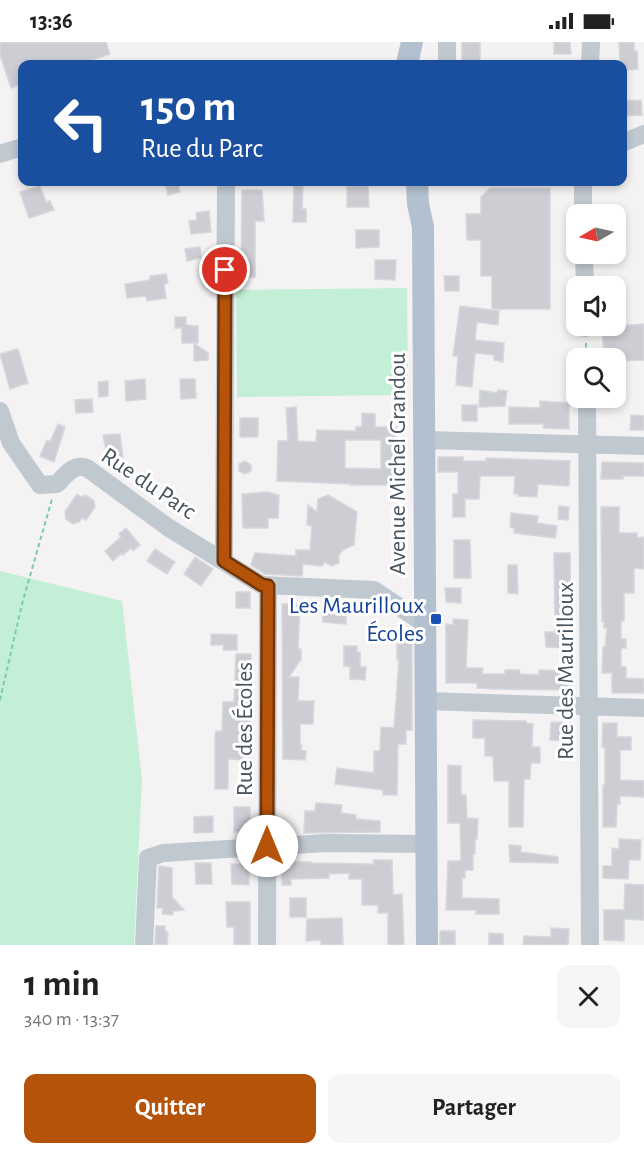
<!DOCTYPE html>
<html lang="fr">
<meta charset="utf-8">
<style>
body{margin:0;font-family:"Alegreya Sans",sans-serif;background:#f6f6f6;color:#222;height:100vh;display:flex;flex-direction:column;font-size:22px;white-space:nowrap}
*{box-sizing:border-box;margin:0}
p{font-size:20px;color:#767676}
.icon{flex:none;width:33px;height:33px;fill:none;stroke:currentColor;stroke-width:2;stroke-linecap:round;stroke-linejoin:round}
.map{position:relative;height:903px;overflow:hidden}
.side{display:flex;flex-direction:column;background:#fff;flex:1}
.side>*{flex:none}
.hud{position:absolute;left:18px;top:18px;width:609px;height:126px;border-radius:12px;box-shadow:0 3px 9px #0003;background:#1a4fa0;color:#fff;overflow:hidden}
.needle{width:39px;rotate:261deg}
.controls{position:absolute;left:566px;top:162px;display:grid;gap:12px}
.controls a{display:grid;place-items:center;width:60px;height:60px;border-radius:12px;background:#fff;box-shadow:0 3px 9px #0003;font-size:30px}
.pin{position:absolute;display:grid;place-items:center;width:51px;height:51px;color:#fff;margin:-26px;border:3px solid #fff;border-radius:50%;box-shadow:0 2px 6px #0007}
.me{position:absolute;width:66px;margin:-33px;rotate:0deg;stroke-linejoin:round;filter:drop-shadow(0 0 4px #0008)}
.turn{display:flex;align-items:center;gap:21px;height:126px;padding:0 24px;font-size:27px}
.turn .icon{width:78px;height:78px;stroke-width:2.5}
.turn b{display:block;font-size:42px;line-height:51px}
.round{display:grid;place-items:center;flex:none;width:63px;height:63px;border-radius:12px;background:#f6f6f6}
.overview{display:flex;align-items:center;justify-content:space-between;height:102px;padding:0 24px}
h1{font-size:36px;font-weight:700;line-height:45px}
.primary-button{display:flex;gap:12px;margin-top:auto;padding:12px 24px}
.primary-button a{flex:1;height:69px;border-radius:12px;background:#b45309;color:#fff;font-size:24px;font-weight:700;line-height:69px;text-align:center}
.primary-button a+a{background:#f6f6f6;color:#222}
.status{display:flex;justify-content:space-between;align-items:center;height:42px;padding:0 30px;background:#fff;direction:ltr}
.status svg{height:16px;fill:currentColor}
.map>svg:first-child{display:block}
</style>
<div class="status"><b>13:36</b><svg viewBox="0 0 49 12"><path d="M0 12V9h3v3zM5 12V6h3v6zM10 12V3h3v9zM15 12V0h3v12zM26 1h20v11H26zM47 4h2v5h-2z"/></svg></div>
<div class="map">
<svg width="644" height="903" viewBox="0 0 644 903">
<rect width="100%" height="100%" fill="#f4f2f2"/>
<!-- green -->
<path fill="#c3efd6" d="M407,246l1,107 -171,2 -1,-107z
M0,529l122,30 20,179 -8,165h-134z"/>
<!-- building -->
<path fill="#ccced4" stroke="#d6d8dd" stroke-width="1.5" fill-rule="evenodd" d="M0,0h106l4,12 -30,10h-58v20l-11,4 -11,-33z
M462,0h18v22h-18z
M554,0h16l1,12h-17z
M619,0h15v9h3l1,18 -16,1v-6h-2z
M641,58l1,15 -20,1 1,-15z
M165,140h13l2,10 -12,3z
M294,140h9l-1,27h4v13h-13z
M40,144l6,16 4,-1 4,9 -25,8 -9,-26z
M347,144h21l1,21h-22z
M490,146h60v121h-58v-33h-11v-36h-14l-1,-26h15v-17z
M242,148h20l2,31h-9v56h-14z
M209,169l2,21 -20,2 -2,-13 8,-1 -1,-7z
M356,188h23v17l-23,1z
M200,205l1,11 -14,3 -2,-12z
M375,218h21l-1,20 -20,-1z
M166,232l2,9 -4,1 2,14 -19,3 -1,-5 -19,2 -2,-14 25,-4v-4z
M444,234h15v15h-14z
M460,264l39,5 -1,14 -21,-3 -2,18 29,3 -1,19 -9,-2v-5l-19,-2 -3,34 -16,-2 2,-29h-5z
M175,275h11v8l12,1v17h-4l14,10v7l-14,1v-18h-12v-15h-7z
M644,282v36l-29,1v-3h-11l-2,-31z
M18,307l10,34 -18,6 -10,-35z
M145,337l1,20 -20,2 -1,-20z
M180,337h15l1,19 -15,1z
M108,339v15l-9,1 -1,-15z
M480,348l17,3 1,-3 9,1 -2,15 -26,1z
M92,357l1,13 -17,1 -1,-13z
M540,359l29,2v26l-26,-1 1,-4h-35v-17l31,1z
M462,363h15v16h-15z
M296,365l2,34 18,1 1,-12 39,1v-4h6v-14l13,1v13h22l-1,57 -2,1h-44l3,-1 -76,-3 1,-40h10l-2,-33zM345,398h36v29l-36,-1z
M631,373l13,1v14h-14z
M240,376h18v19h-18z
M58,382l7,3 -11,35 -14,-6 7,-16 3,2z
M120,392l3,24 -15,2 -5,-25z
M438,415h25v4h23v-3l84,3 -1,25 -31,-2 -1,13 -19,-1v-2h-4l1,-18h-35l-1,23h-14v18h-12v-23h5v-22h-20z
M245,419l6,4v6l-6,3 -6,-3v-7z
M602,420l42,1v13h-21v3h-22z
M267,450l12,3 -1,23h-10v10h-25l-1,-34z
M77,452l4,3 5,-2 8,6 1,6 -9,13 -4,-2 -3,4 -6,2 -7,-5 -1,-7z
M328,453l29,17 -3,33 -11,5 -4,5v8l-8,3 -6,-4 -3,4 -19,-2 -1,12 -37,-2 -14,-9 4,-12 41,3v-6h14l2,-24 -5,-1 1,-20 9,7 1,-13z
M559,464l10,1 -1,13 -10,-1z
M601,465h18v26h18v5l7,-1v32l-10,-1v25h-10v28h-3v18h5v9h-5v18l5,1v11l18,1v14h-32v-20h-10l1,-26h2l2,-19h-3v-6h-2z
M511,471l27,3 -1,7 20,3 -2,12 -41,-5v-5l-4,-1z
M126,486l14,17 -7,6 -2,-3 -8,7 -1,-2 -9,8 -8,-10 16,-14 -2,-3z
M454,498h16l1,38h-17z
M155,507l20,13 -8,12 -20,-13z
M554,511h16l1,95 -25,-1 -1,-15h10z
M195,515l18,12 -12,17 -17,-12z
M508,523h9l1,29 -10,-1z
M445,546h16v15l-15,-1z
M236,550h14v16h-14z
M282,562h18l-2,45h3v10l-12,18h10l-1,24h16l-1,23h-13v21h2l-1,5 5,1 -1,9 -22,-1z
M330,565h16v17l-23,-2 -1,-11h8z
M453,577l15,1 -2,48h17l-1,6h23v-4h14l1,4 19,1v-5l32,1v19l-79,-1 -15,-1v-5h-31v-59l7,1z
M392,587l20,2v99h-6v14h-8l-1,51h-14v-5l-48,-6 2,-16 37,5v-22h6l1,-24 13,1 5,-68h-2v-20h-6z
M211,592l26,1v15h-14l1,-5h-13z
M344,604h13v6h3v15h6l-1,13 -15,-1v-12l-6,-1z
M236,612h15l-1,106 -22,-1v30h-13v-53l1,-5h6l1,-29h11z
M473,678l53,1v2l7,1 -1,23h8v16h-9l-1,16h-6l-1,48h-14v-46h-15l-1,-25h-8v-18h-12z
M551,680l20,1 -1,18 -20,-1z
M603,681h14v14h14v13h-11v30l24,1v16l-24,-1v8h-3l-1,23h-13v-42h2v-37l-3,-1z
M448,723l13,1v27l1,2h4l1,23 11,1 -1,20h-2v15h-2v16h-8v8h-3v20l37,1v15h-23v-4h-30l2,-49h13l-1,-38h-12z
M316,761l26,2 -1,8 15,2v4l24,2v11l-76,1 1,-22h10z
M234,765h16v25h-16z
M213,774v16l-19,1v-16z
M619,797l22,1 -1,20h-11l-1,19 -25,-1v-12h9v-18l7,1z
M509,803l12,1v6l37,5v6l-48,-1z
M291,814v6h20v1l63,1 -1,-4h19l1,35 9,-1 2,51h-16v-32h-10v-8h-16v-26h-13v-6l-20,1v4l-38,1v6h-9v-28z
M195,821h16l1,21h-16z
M231,822h18v21l-17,-1z
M159,824l13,2v29l12,13 -11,1v4l-11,-1 1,-6h-6z
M625,842l19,1v35l-20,-1v22l-20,-1v-30h20z
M290,856h16v19h-16z
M226,860h24v43h-16v-18h-7z
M342,876l1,27h-22v-5l-15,1 1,-22z
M156,884h9v5l3,1 -1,13h-12z
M551,886l18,1 -1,16h-45l1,-9 27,1z
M440,889h15v14h-15z
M489,891l14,1v11h-14z"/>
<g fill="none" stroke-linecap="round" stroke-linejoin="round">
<!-- path -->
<path stroke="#7ccca9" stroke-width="2" stroke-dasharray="4.5 3" stroke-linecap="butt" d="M586,301v15
M0,658l22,-96 30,-105"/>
<!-- minor -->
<path stroke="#c0c8d0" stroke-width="18" d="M447,0v22
M590,22l1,-22
M622,101l22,-9
M0,112l22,-7
M583,140v32
M584,212l1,32
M585,284v2
M587,356l3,547
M0,369l11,32 29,42 17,-1c9,-9 16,-21 30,-16l82,60 93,57 112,5 51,34
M424,398l220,6
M224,519l2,-379
M425,659l219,7
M144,903l4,-87 15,-5 164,-10 99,1
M267,903l1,-359"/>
<!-- major -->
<path stroke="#b3c0cf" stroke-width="22" d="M407,22l5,-22
M417,140l1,22 5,23 4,718"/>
</g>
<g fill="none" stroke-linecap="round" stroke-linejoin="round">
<defs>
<path id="route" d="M225,228l-1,291 38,24 6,1 -1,260"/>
</defs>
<!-- route casing -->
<use href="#route" stroke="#753606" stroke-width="15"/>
<!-- route -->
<use href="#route" stroke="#b45309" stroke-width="10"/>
</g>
<!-- markers -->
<rect fill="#1a4fb4" stroke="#fff" stroke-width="2" x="430" y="571" width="12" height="12" rx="3"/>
<g text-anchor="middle" stroke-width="6" stroke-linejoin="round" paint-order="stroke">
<!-- street labels -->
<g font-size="24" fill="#4a545f" stroke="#fff">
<text transform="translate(397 422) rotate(-90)" y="8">Avenue Michel Grandou</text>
<text transform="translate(149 441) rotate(34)" y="8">Rue du Parc</text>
<text transform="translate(565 629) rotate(-90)" y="8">Rue des Maurilloux</text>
<text transform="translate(244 687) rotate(-90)" y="8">Rue des Écoles</text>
</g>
<!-- transit labels -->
<g font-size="24" fill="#164399" stroke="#fff" text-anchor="end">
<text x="424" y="571">Les Maurilloux<tspan x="424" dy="28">Écoles</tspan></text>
</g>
</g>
</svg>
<div class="controls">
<a><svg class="needle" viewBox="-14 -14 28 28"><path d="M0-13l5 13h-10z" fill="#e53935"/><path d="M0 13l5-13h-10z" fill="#767676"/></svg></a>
<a><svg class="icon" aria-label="sound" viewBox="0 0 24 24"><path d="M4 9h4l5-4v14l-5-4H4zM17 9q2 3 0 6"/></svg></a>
<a><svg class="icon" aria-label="search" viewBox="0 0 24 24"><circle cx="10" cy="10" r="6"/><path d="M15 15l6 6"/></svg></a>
</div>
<div class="pin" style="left:225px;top:228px;background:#d93025"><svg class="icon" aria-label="arrive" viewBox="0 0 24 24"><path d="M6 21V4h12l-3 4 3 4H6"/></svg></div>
<svg class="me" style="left:267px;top:804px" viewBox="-20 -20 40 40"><circle r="19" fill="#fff"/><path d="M0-13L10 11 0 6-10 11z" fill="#b45309"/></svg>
<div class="hud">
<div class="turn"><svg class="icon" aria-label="left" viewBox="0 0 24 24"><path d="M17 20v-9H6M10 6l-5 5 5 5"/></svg><div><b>150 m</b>Rue du Parc</div></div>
</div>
</div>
<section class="side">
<div class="overview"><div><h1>1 min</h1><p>340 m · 13:37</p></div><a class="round"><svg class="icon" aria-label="close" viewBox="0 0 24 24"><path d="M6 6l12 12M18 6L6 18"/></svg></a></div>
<div class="primary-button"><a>Quitter</a><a>Partager</a></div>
</section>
